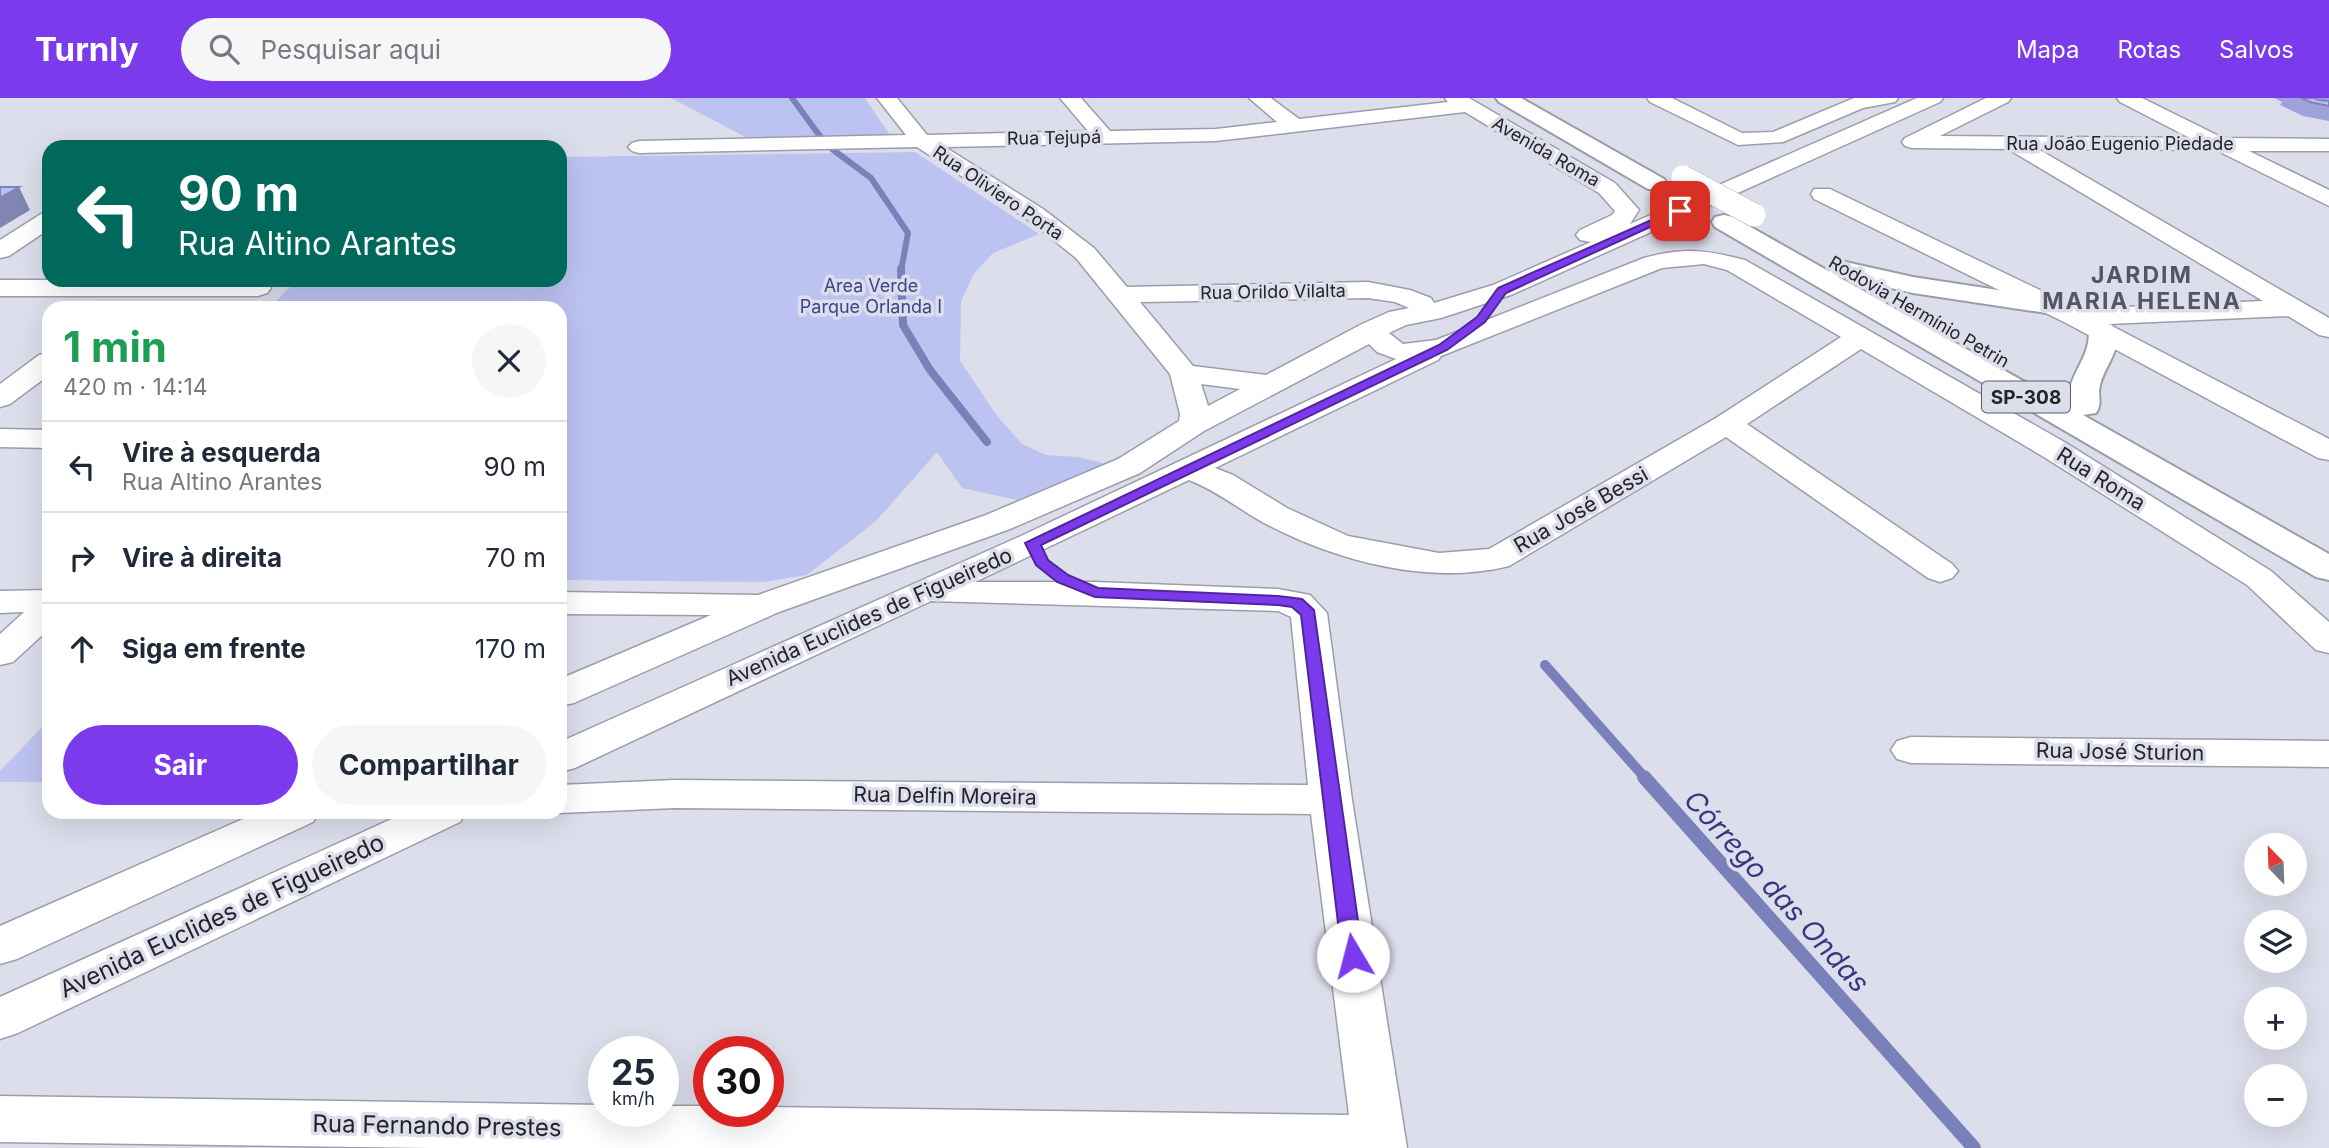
<!DOCTYPE html>
<html lang="pt">
<meta charset="utf-8">
<style>
body{margin:0;font-family:Inter,sans-serif;background:#f6f6f7;color:#1f2937;height:100vh;display:flex;flex-direction:column;font-size:26px;white-space:nowrap}
*{box-sizing:border-box;margin:0}
p{font-size:23px;color:#747a83}
.icon{flex:none;width:38px;height:38px;fill:none;stroke:currentColor;stroke-width:2;stroke-linecap:round;stroke-linejoin:round}
.map{position:relative;flex:1;overflow:hidden}
.details{position:absolute;left:42px;top:203px;width:525px;height:518px;display:flex;flex-direction:column;background:#fff;border-radius:21px;box-shadow:0 7px 28px #0002}
.details>*{flex:none}
.hud{position:absolute;left:42px;top:42px;width:525px;height:147px;border-radius:21px;box-shadow:0 7px 28px #0002;background:#00695c;color:#fff;overflow:hidden}
.needle{width:46px;rotate:337deg}
.controls{position:absolute;left:2244px;top:735px;display:grid;gap:14px}
.controls a{display:grid;place-items:center;width:63px;height:63px;border-radius:50%;background:#fff;box-shadow:0 7px 28px #0002;font-size:35px}
.speed{position:absolute;left:588px;top:938px;display:flex;gap:14px;font-size:35px;font-weight:700;text-align:center}
.speed>*{display:grid;place-content:center;width:91px;height:91px;border-radius:50%;background:#fff;box-shadow:0 7px 28px #0002;line-height:1}
.speed small{font-size:18px;font-weight:400}
.speed .limit{border:10px solid #d22;background:#fff;color:#111}
.pin{position:absolute;display:grid;place-items:center;width:60px;height:60px;color:#fff;margin:-30px;border-radius:14px;box-shadow:0 4px 10px #0006}
.me{position:absolute;width:77px;margin:-38px;rotate:352deg;stroke-linejoin:round;filter:drop-shadow(0 0 5px #0008)}
.turn{display:flex;align-items:center;gap:24px;height:147px;padding:0 21px;font-size:32px}
.turn .icon{width:91px;height:91px;stroke-width:2.5}
.turn b{display:block;font-size:49px;line-height:60px}
.round{display:grid;place-items:center;flex:none;width:74px;height:74px;border-radius:37px;background:#f6f6f7}
.overview{display:flex;align-items:center;justify-content:space-between;height:119px;padding:0 21px}
h1{font-size:42px;font-weight:700;line-height:52px;color:#1e9e55}
.cta{display:flex;gap:14px;margin-top:auto;padding:14px 21px}
.cta a{flex:1;height:80px;border-radius:42px;background:#7c3aed;color:#fff;font-size:28px;font-weight:700;line-height:80px;text-align:center}
.cta a+a{background:#f6f6f7;color:#1f2937}
ul{padding:0;list-style:none}
li{display:flex;align-items:center;gap:21px;height:91px;padding:0 21px;border-top:2px solid #e0e1e3}
li div{flex:1}
li b{display:block;font-size:26px}
li em{font-style:normal}
header{display:flex;align-items:center;gap:42px;box-sizing:border-box;height:98px;padding:0 35px;background:#7c3aed;color:#fff}
header strong{font-size:33px}
nav{display:flex;gap:38px;margin-inline-start:auto;font-size:24px}
.search{width:490px;height:63px;background:#f6f6f7;display:flex;align-items:center;gap:18px;box-sizing:border-box;padding:0 24px;border-radius:38px;color:#747a83;font-size:26px}
.map>svg:first-child{display:block}
</style>
<header>
<strong>Turnly</strong>
<div class="search"><svg class="icon" aria-label="search" viewBox="0 0 24 24"><circle cx="10" cy="10" r="6"/><path d="M15 15l6 6"/></svg>Pesquisar aqui</div>
<nav><a>Mapa</a><a>Rotas</a><a>Salvos</a></nav>
</header>
<div class="map">
<svg width="2329" height="1050" viewBox="0 0 2329 1050">
<rect width="100%" height="100%" fill="#dcdeec"/>
<!-- green -->
<path fill="#bdc3f1" d="M671,0h194l25,37 -137,6z
M915,54l124,82 -46,19 -20,22 -12,27 -1,59 38,56 24,27 24,11 32,2 29,7 -38,28 -52,8 -55,-12 -25,-36 -61,69 -69,54 -43,7 -204,-2v-272h-291l28,-28 -201,1 2,-1h462v-123z
M49,622v62h-49v-11z"/>
<g fill="none" stroke-linecap="round" stroke-linejoin="round">
<!-- stream-far3 -->
<path stroke="#7a80ba" stroke-width="6" d="M792,0l33,45
M832,51l39,29 37,55 -7,38"/>
<!-- stream-far2 -->
<path stroke="#7a80ba" stroke-width="8" d="M901,171l2,56 27,45 57,72"/>
<!-- stream-far1 -->
<path stroke="#7a80ba" stroke-width="10" d="M1545,567l101,114"/>
<!-- stream -->
<path stroke="#7a80ba" stroke-width="14" d="M1644,679l330,371"/>
<defs>
<path id="minor" d="M877,0h20l30,37 161,-4 -28,-33h21l29,33 106,-2 61,-7 -28,-24h22l28,21 149,-17 -3,-4h24l146,85 24,27 -9,14 287,-126h26l-3,4 -429,193 -70,23 -35,7 -17,8 14,11 33,-4 208,-82c40,-11 62,-8 101,2l321,183 205,128 58,51v31l-13,-3 -69,-65 -203,-128 -183,-108 -114,75 205,140 6,7 -6,7 -12,4 -12,-4 -202,-141 -217,129c-80,20 -173,-5 -245,-43 -25,-14 -47,-32 -75,-43l-214,102h120l183,7 32,6 17,18 25,187 55,348h-976l-431,-6v-46l604,9v6h59v-5h46v5h59v-4l581,8 -38,-301 -636,-6 -115,5 -5,-1h5v-27l115,-5 633,5 -17,-168 -13,-6 -347,-10 -356,167 -15,4v-30l461,-206 375,-177 -19,-7 -8,-8 -165,87 -64,42 -130,56 -231,83 -205,91 -14,3v-27l151,-64 -151,-1v-22l198,3 228,-80 132,-56 61,-38 1,-7 -10,-40 -94,-116 -49,-39 -110,-72 -278,6 -7,-2 -4,-4 4,-4 7,-2 267,-6zM1465,14l134,81 16,18 -3,4 -32,15 -4,5 4,5 11,2 -98,43 -59,18 -3,-5 -21,-8 -42,-8 -241,5 -33,-39 -51,-39 -98,-62 271,-6zM1704,166l23,6 114,67 -125,81 -227,131 -50,4 -91,-17 -61,-28 -54,-33 -18,-7 223,-108 3,-4 221,-88zM1368,200l27,4 14,6 -20,4 -27,12 -96,51 -73,-9 -53,-64zM1201,286l39,5 -32,17z
M1647,0h25l70,35 31,-1 81,-34h44l-3,4 -32,6 -80,34 -45,3 -88,-43z
M1986,0h25l-3,4 -68,34 250,2 -70,-36 -3,-4h25l81,40 106,1v12h-80l80,39v16l-113,-56 -178,-1 291,169v19l-10,-2 -31,-19 -180,8 221,115v21l-11,-2 -252,-135 -252,-124 -3,-5 3,-5h16l249,120 184,-8 -255,-152 -96,-1 -7,-2 -3,-4 3,-4z
M49,114v17l-40,27 -9,2v-18l41,-26z
M0,182h258l9,3 4,5 -4,5 -9,3h-258z
M49,255v22l-39,29 -10,3v-23l39,-29z
M0,331l49,1v18l-49,-1z
M49,492v39l-36,33 -13,3v-31l24,-22 -24,1v-22z
M1911,639l418,4v26l-418,-4 -14,-4 -6,-9 6,-9z
M259,714h60l-6,10 -296,137 -17,5v-38z
M407,714h59l-6,10 -442,211 -18,6v-42z"/>
<path id="major" d="M1496,0h25l143,81 4,5 -4,5h-16l-149,-87z
M1724,117l9,2 97,55 -2,-3 4,-6 9,-2 72,16 150,23 4,6 -4,6 -10,2 -140,-21 -76,-17 234,132c-7,-25 10,-39 16,-61 3,-8 0,-14 5,-22l10,-3 10,3c14,21 -7,39 -12,60 -3,10 3,18 -4,28l-13,2 246,139v26l-13,-3 -601,-350 -3,-5 3,-5z"/>
</defs>
<!-- minor casing -->
<use href="#minor" stroke="#9b9dab" stroke-width="3"/>
<!-- major casing -->
<use href="#major" stroke="#9b9dab" stroke-width="4"/>
<!-- minor -->
<use href="#minor" fill="#fff" fill-rule="evenodd"/>
<!-- major -->
<use href="#major" fill="#fff" fill-rule="evenodd"/>
<defs>
<path id="major-bridge" d="M1683,79l71,38"/>
</defs>
<!-- major-bridge casing -->
<use href="#major-bridge" stroke="#9b9dab" stroke-width="24" stroke-linecap="butt"/>
<!-- major-bridge -->
<use href="#major-bridge" stroke="#fff" stroke-width="23"/>
</g>
<!-- wall -->
<path fill="#9da3da" d="M2274,0h55v23l-26,-5 -23,-11 2,-3z"/>
<!-- shaded-wall -->
<path fill="#8085b1" d="M19,89l11,23 -30,18v-30z"/>
<!-- building -->
<path fill="#b7befd" stroke="#8085b1" stroke-width="2" d="M2301,0h13l5,2 10,1v5l-19,-4z
M0,89h19l-19,11z"/>
<!-- route -->
<path fill="#7c3aed" stroke="#51269a" stroke-width="2" d="M1676,111l9,2 -179,82 -21,29 -38,28 -406,195 7,15 20,15 30,13 180,8 24,3 12,11 49,346 -3,6 -7,2 -8,-2 -3,-6 -41,-341 -9,-8 -14,-2 -183,-8 -38,-15 -21,-17 -11,-22 414,-198 38,-28 21,-29z"/>
<g text-anchor="middle" stroke-width="7" stroke-linejoin="round" paint-order="stroke">
<!-- far-street labels -->
<g font-size="18" fill="#232429" stroke="#dcdeec">
<text transform="translate(1054 40) rotate(-1)" y="6">Rua Tejupá</text>
<text x="2120" y="52">Rua João Eugenio Piedade</text>
<text transform="translate(1546 54) rotate(30)" y="6">Avenida Roma</text>
<text transform="translate(998 95) rotate(34)" y="6">Rua Oliviero Porta</text>
<text transform="translate(1273 194) rotate(-1)" y="6">Rua Orildo Vilalta</text>
<text transform="translate(1919 214) rotate(30)" y="6">Rodovia Hermínio Petrin</text>
</g>
<!-- far-park labels -->
<g font-size="18" fill="#40428b" stroke="#dcdeec">
<text x="871" y="194">Area Verde<tspan x="871" dy="21">Parque Orlanda I</tspan></text>
</g>
<!-- shield labels -->
<rect fill="#dcdeec" stroke="#5a5c64" stroke-width="2" x="1982" y="283.5" width="88" height="31" rx="5"/>
<g font-size="19" font-weight="bold" fill="#232429">
<text x="2026" y="306">SP-308</text>
</g>
<!-- street labels -->
<g font-size="21" fill="#232429" stroke="#dcdeec">
<text transform="translate(2101 381) rotate(32)" y="7">Rua Roma</text>
<text transform="translate(1581 412) rotate(-30)" y="7">Rua José Bessi</text>
<text transform="translate(869 519) rotate(-24)" y="7">Avenida Euclides de Figueiredo</text>
<text transform="translate(2120 654) rotate(1)" y="7">Rua José Sturion</text>
<text transform="translate(945 698) rotate(1)" y="7">Rua Delfin Moreira</text>
</g>
<!-- far-district labels -->
<g font-size="23" font-weight="bold" letter-spacing="2" fill="#545662" stroke="#dcdeec">
<text x="2142" y="185">JARDIM<tspan x="2142" dy="26">MARIA HELENA</tspan></text>
</g>
<!-- near-street labels -->
<g font-size="24" fill="#232429" stroke="#dcdeec">
<text transform="translate(222 818) rotate(-25)" y="8">Avenida Euclides de Figueiredo</text>
<text transform="translate(437 1028) rotate(1)" y="8">Rua Fernando Prestes</text>
</g>
<!-- near-water labels -->
<g font-size="28" font-style="italic" fill="#37387f" stroke="#dcdeec">
<text transform="translate(1777 793) rotate(48)" y="10">Córrego das Ondas</text>
</g>
</g>
</svg>
<div class="controls">
<a><svg class="needle" viewBox="-14 -14 28 28"><path d="M0-13l5 13h-10z" fill="#e53935"/><path d="M0 13l5-13h-10z" fill="#747a83"/></svg></a>
<a><svg class="icon" aria-label="layers" viewBox="0 0 24 24"><path d="M12 4l9 5-9 5-9-5zM3 14l9 5 9-5"/></svg></a>
<a>+</a>
<a>−</a>
</div>
<div class="speed"><div>25<small>km/h</small></div><div class="limit">30</div></div>
<div class="pin" style="left:1680px;top:113px;background:#d93025"><svg class="icon" aria-label="arrive" viewBox="0 0 24 24"><path d="M6 21V4h12l-3 4 3 4H6"/></svg></div>
<svg class="me" style="left:1353px;top:858px" viewBox="-20 -20 40 40"><circle r="19" fill="#fff"/><path d="M0-13L10 11 0 6-10 11z" fill="#7c3aed"/></svg>
<div class="hud">
<div class="turn"><svg class="icon" aria-label="left" viewBox="0 0 24 24"><path d="M17 20v-9H6M10 6l-5 5 5 5"/></svg><div><b>90 m</b>Rua Altino Arantes</div></div>
</div>
<section class="details">
<div class="overview"><div><h1>1 min</h1><p>420 m · 14:14</p></div><a class="round"><svg class="icon" aria-label="close" viewBox="0 0 24 24"><path d="M6 6l12 12M18 6L6 18"/></svg></a></div>
<ul>
<li><svg class="icon" aria-label="left" viewBox="0 0 24 24"><path d="M17 20v-9H6M10 6l-5 5 5 5"/></svg><div><b>Vire à esquerda</b><p>Rua Altino Arantes</p></div><em>90 m</em></li>
<li><svg class="icon" aria-label="right" viewBox="0 0 24 24"><path d="M7 20v-9h11M14 6l5 5-5 5"/></svg><div><b>Vire à direita</b></div><em>70 m</em></li>
<li><svg class="icon" aria-label="ahead" viewBox="0 0 24 24"><path d="M12 20V5M6 11l6-6 6 6"/></svg><div><b>Siga em frente</b></div><em>170 m</em></li>
</ul>
<div class="cta"><a>Sair</a><a>Compartilhar</a></div>
</section>
</div>
